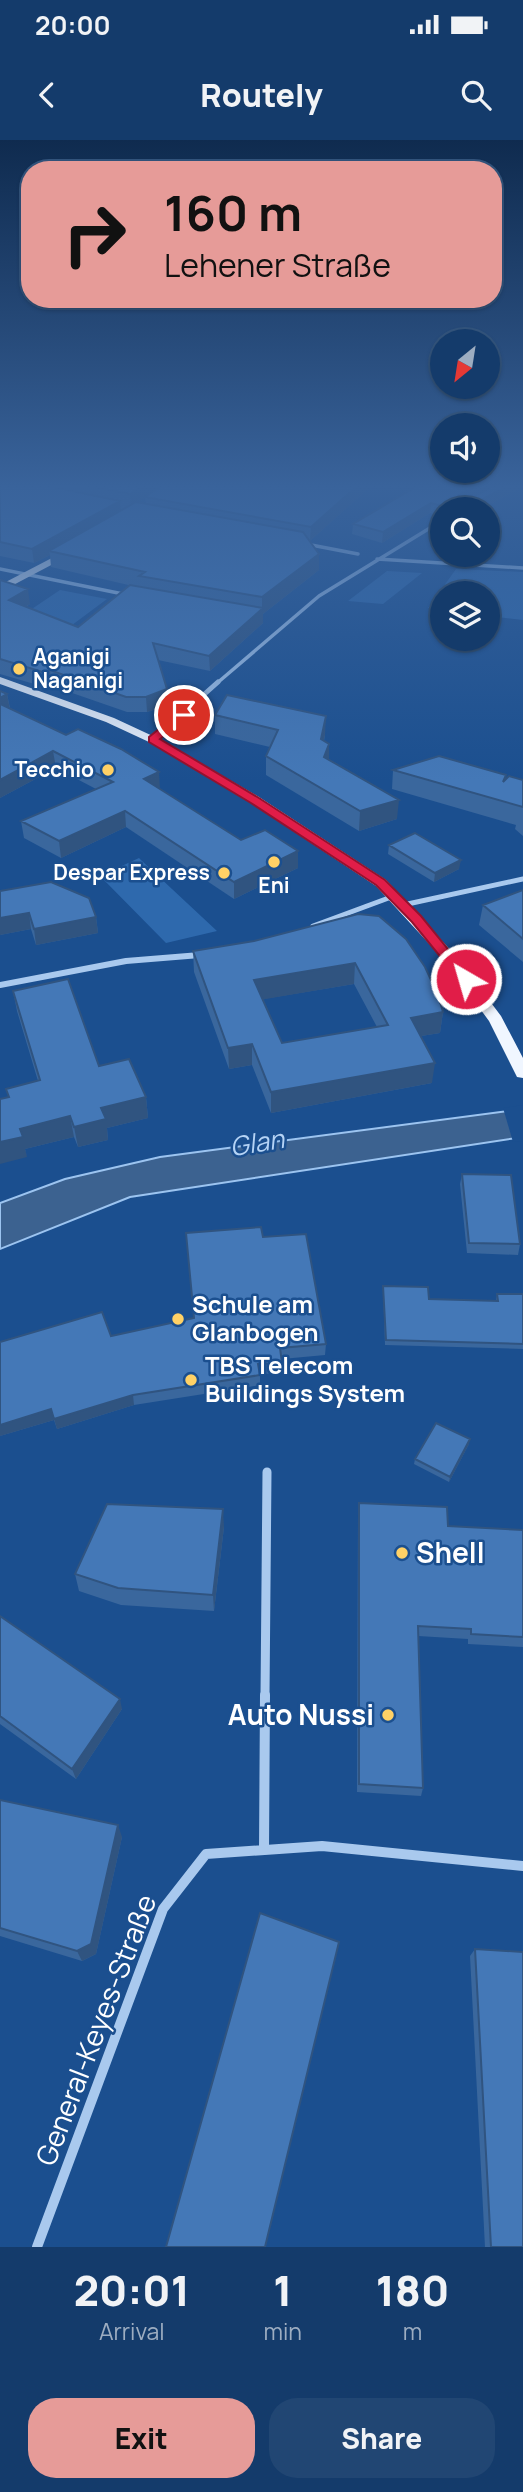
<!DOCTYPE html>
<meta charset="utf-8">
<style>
body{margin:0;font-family:Manrope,sans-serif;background:#214673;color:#f1f3f6;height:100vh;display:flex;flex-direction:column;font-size:26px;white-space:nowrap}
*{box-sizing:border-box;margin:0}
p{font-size:23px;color:#9dadc1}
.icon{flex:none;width:38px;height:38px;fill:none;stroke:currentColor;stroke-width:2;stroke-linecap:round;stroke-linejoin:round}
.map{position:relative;height:2107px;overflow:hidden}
.panel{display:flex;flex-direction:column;background:#143b6b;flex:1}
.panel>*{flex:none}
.top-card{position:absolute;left:21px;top:21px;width:481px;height:147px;border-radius:28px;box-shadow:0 2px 5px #0004,0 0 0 2px #33557e;background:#e69b98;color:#111;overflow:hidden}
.needle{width:46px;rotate:210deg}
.fabs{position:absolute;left:430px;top:189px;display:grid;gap:14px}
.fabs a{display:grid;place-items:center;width:70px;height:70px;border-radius:50%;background:#143b6b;box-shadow:0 2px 5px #0004,0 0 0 2px #33557e;font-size:35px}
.pin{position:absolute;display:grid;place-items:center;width:60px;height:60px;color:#fff;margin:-30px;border:4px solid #fff;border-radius:50%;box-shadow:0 2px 7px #0007}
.me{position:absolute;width:77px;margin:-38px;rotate:322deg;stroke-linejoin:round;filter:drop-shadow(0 0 5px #0008)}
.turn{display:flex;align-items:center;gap:24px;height:147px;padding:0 28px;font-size:32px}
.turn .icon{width:91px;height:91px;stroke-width:2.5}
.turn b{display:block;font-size:49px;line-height:60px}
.eta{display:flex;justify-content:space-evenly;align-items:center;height:119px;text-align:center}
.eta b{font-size:42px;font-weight:800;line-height:49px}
.button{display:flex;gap:14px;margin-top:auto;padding:14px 28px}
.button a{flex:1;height:80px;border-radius:28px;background:#e69b98;color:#111;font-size:28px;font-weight:800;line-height:80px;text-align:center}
.button a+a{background:#214673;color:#f1f3f6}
.status{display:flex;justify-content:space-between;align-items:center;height:49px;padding:0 35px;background:#143b6b;direction:ltr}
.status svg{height:19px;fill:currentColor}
header{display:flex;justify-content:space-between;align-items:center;height:91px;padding:0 28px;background:#143b6b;font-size:32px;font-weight:800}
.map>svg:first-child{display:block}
</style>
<div class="status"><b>20:00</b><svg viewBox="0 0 49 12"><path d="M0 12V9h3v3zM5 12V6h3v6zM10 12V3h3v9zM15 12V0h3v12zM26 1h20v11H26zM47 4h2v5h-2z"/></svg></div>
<header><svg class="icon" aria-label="back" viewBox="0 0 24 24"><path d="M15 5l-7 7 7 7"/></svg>Routely<svg class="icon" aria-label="search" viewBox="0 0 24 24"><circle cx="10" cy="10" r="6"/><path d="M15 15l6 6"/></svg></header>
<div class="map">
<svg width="523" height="2107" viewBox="0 0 523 2107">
<rect width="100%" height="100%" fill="#1b4f8f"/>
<!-- green -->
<path fill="#2e69ad" d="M456,429l67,3v48l-35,-4v-23h-45v17l-15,-2z
M387,431l35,2 -39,31 -35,-3z
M60,450l47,9 -47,35 -46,-13z
M139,718l3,3 75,70 -51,12 -66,-67z"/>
<!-- water -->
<path fill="#3c6290" stroke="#9cc4f0" stroke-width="2" d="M523,969v28l-393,60 -130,52v-46l65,-24 95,-22z"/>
<!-- pier -->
<path fill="#1b4f8f" d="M523,965v36l-10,1 -10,-34z"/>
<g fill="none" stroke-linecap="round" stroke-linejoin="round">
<!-- street-far4 -->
<path stroke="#a9c9ee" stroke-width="3.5" d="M306,404l52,10
M377,419l146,9
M0,429l128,26
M216,544l103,-88 124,-76"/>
<!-- street-far3 -->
<path stroke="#a9c9ee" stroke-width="5" d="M153,600l65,-58
M403,765l120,-26
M313,786l81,-30"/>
<!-- street-far2 -->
<path stroke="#a9c9ee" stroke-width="6" d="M0,845l126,-24 74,-6"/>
<!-- street-far1 -->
<path stroke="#a9c9ee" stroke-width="9" d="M265,1556l2,-224"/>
<!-- street -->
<path stroke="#a9c9ee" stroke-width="10" d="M264,1710l1,-155
M37,2107l126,-338 43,-55 116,-8 201,20"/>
<!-- primary -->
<path fill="#f0f6ff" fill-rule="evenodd" d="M71,408l5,3 -2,2 -74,39v-7z
M0,537l114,41 43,20 102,59 127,83 69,75 46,61 22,42v20l-6,-1 -28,-56 -44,-60 -69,-75 -125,-83 -102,-61 -43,-20 -106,-38z"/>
</g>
<!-- wall -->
<path fill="#3a679d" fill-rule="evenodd" d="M0,346h371l-61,55h-1l10,13v16l-56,44v9l-53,48 -52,-11 9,29 1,16 -21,7h-20l-75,-26 -4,2 -48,-14v-94l30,24 -4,3 52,20 59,-40 -86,-20 -1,-12 -16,8 -34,-7zM145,357l1,7 -8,-1z
M417,346h74l-29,16 1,1 30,-17h30l-41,23h-39v8l-13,-4 -48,30 -30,-9 1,-10z
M0,551l7,3 3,14 150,81h-1l82,51 57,28 -64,31 -108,-72 -65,31 -37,-20 -3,-17 75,-32 -40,-21 -56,30z
M215,575l110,20 -1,6 5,3v16l68,59 -38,12 -93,-56v-19l4,-9 -55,-13z
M393,630l112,10h18v56l-8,-7 1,-4 -124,-36z
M389,705l70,24 -25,13 -46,-28z
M51,742l45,35 2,16 -62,12 -5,-16 -31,6z
M523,750v72l-44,-37 4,-20z
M358,774l85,98 -3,21 -19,3 11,47 -161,30 -19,-48 -23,4 -35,-97 -1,-21 61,-10zM354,844l23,43 -95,16 -19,-44z
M13,851l86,75 47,31 2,21 -41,10 1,12 -30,7 -4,-10 -49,12 2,8 -21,-68 32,-8 -21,-70z
M462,1034l58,70 -2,11 -51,-2 -7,-69z
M263,1097l63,107 -1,11 -43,4v14l-22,1v11l-126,20 -77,24 -3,-9 -54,16v-94l111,-6 83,-18z
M383,1146l46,13 67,2 1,-7h26v55l-138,-4z
M469,1304l-20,38 -35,-18 1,-5z
M359,1363l89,23 75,4v117l-55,-3v-5l-50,-3 5,152 -2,8 -64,-4 1,-278z
M224,1387l-10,84 -93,-6 -42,-14 -4,-17z
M0,1476l122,93 -46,70 -76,-55z
M0,1660l122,37 -26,117 -14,7 -82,-25z
M475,1809l48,298h-38l-15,-291z"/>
<!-- shaded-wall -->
<path fill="#305480" d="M142,346h19l-30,22 -1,-14z
M357,346h14l-61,55 1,-14z
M475,346h16l-33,19 1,-10z
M507,346h16l-41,23h-17z
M120,361l1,14 -72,36 1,4 -16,8 -2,-14z
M431,363l-1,10 -48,30 1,-11z
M319,414v16l-56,44v9l-53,48 -1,-15 53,-47v-12z
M28,449l2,15 -19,11 -2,-15z
M50,530l2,16 -4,2 -2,-15z
M167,549l1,16 -21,7 -1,-15z
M7,554l3,16 -10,6v-18z
M326,576l-1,19 -5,23 1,-19z
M329,604v19l-5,-6z
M53,611l3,17 -56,30v-18z
M159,632l1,17 -15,7 -1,-17z
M399,660l-2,19 -38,12 1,-20z
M125,671l1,16 -65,31 -2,-17z
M298,711v17l-64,31v-17z
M461,720l-2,9 -25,13 1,-9z
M29,773l2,16 -31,6v-17z
M96,777l2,16 -62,12 -2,-16z
M355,823l-1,21 -100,17v-21z
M443,872l-3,21 -31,5 2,-20z
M252,904v21l-23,4 -1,-21z
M435,923l-3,20 -161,30v-21z
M146,957l2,21 -41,10 1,12 -30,7 -4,-20 27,-19z
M70,976l4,21 -49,12 2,8 -27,7v-22l20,-13z
M133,1255l1,10 -77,24 -3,-10z
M51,1269l3,11 -54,16v-11z
M470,1299l-1,5 -20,38 1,-5z
M223,1369l1,18 -10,84 -1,-16z
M120,1559l2,10 -46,70 -4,-10z
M118,1685l4,12 -26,117 -14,7 -5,-10z"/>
<!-- building -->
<path fill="#4478b7" stroke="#305480" stroke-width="2" fill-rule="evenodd" d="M0,346h48l72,15 -88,48 -32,-7z
M88,346h54l-12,8z
M161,346h196l-46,41 -166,-30z
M417,346h58l-16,9 -1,7 5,1 30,-17h14l-42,23h-11l-23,-6 -48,29 -30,-8z
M136,362l167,30 16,22 -57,43 -123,-21 6,-4 -96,-21z
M0,440l28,9 -19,11 69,27 52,-42 133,23 -54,48 -56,-13 14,46 -21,8h-20l-76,-27 -4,3 -46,-14z
M0,551l7,3 -7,4z
M227,555l99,21 -5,23 8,5 -5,13 75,43 -39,11 -94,-55 12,-26 -63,-15z
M0,564l66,31 12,-6 43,20 38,23 -15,7 97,61 24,-10 33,21 -64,31 -109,-71 -66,30 -38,-20 92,-39 -60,-31 -53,29z
M439,616l67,19 -3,7 6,-6 14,4v27l-130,-37z
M415,693l46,27 -26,13 -46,-28z
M51,742l38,16 7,19 -62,12 -5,-16 -29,5v-27z
M523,750v49l-40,-34z
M358,774l21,2 27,23 19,28 13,28 5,17 -32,6 24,45 -164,29 -19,-48 -24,4 -35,-97 61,-10zM355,823l33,62 -106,18 -28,-63z
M68,839l31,87 30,-7 17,38 -45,11 5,11 -32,8 -4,-11 -50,13 3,8 -23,5v-43l9,-2 -3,-8 34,-9 -27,-89z
M462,1034l49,1 9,69 -51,-1z
M261,1087l2,10 43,-3 20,110 -46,4 2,15 -24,1 2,11 -127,20 -79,24 -3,-10 -51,16v-83l102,-30 9,24 83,-18 -8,-85z
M383,1146l45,1 1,12 69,2 -1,-7h26v50l-137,-4z
M436,1283l34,16 -20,38 -35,-18z
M359,1363l88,4 1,19 75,4v107l-52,-3v-5l-53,-3 5,162 -64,-4z
M107,1364l116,5 -10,86 -95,-7 -43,-14z
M0,1476l120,83 -48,70 -72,-53z
M0,1660l118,25 -27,119 -14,7 -77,-23z
M260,1773l79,29 -74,305h-99z
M475,1809l48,3v295h-32z"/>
<!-- sky -->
<linearGradient id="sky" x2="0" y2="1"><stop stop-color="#0f2b4f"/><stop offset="0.54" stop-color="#39639b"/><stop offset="1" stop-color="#39639b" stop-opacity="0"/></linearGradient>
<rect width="523" height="641" fill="url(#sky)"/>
<!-- route -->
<path fill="#e11d48" stroke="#92132f" stroke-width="2" d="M180,572l9,3 -29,24 99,59 126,82 36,36 49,60v6h-9l-49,-60 -36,-37 -125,-82 -102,-61v-5z"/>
<!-- markers -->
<g fill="#ffd166" stroke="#1b4f8f" stroke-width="2.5">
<circle cx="19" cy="529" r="7"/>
<circle cx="108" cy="630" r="7"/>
<circle cx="274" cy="722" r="7"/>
<circle cx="224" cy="733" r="7"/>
<circle cx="178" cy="1179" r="7"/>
<circle cx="191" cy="1240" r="7"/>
<circle cx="402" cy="1413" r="7"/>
<circle cx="388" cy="1575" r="7"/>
</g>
<g text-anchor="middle" stroke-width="5" stroke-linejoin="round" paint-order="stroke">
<!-- far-poi labels -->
<g font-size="21" font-weight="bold" fill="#fff" stroke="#1b4f8f" text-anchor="end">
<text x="33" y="524" text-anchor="start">Aganigi<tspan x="33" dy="24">Naganigi</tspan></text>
<text x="94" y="637">Tecchio</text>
<text x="210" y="740">Despar Express</text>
<text x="274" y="753" text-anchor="middle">Eni</text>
</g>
<!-- poi labels -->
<g font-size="24" font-weight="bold" fill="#fff" stroke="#1b4f8f" text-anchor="start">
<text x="192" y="1173">Schule am<tspan x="192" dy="28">Glanbogen</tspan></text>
<text x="205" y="1234">TBS Telecom<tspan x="205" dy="28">Buildings System</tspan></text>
</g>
<!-- water labels -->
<g font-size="26" font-style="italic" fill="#b5d3f5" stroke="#1b4f8f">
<text transform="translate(257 1003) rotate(-9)" y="9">Glan</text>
</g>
<!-- near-poi labels -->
<g font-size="28" font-weight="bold" fill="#fff" stroke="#1b4f8f" text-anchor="start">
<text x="416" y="1423">Shell</text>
<text x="374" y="1585" text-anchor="end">Auto Nussi</text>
</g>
<!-- near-street labels -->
<g font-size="28" fill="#fff" stroke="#1b4f8f">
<text transform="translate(96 1890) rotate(-69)" y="10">General-Keyes-Straße</text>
</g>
</g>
</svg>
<div class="fabs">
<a><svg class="needle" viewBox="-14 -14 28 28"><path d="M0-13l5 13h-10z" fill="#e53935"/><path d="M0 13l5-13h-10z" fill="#9dadc1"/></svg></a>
<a><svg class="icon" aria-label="sound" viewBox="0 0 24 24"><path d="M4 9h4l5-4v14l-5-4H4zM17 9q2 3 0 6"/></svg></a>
<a><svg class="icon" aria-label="search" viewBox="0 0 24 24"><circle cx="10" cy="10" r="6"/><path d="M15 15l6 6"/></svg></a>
<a><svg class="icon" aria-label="layers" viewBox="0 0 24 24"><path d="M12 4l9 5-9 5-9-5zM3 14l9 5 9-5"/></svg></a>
</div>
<div class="pin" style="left:184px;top:575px;background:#d93025"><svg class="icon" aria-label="arrive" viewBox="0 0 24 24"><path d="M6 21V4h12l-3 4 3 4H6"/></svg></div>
<svg class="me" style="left:466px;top:839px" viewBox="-20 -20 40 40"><circle r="17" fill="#e11d48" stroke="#fff" stroke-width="3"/><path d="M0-11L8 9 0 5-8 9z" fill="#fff"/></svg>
<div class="top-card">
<div class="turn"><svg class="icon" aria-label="right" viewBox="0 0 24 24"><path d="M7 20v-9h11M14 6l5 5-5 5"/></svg><div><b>160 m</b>Lehener Straße</div></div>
</div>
</div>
<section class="panel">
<div class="eta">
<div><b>20:01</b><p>Arrival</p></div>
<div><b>1</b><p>min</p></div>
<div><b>180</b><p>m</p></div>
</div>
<div class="button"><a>Exit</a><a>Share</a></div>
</section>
